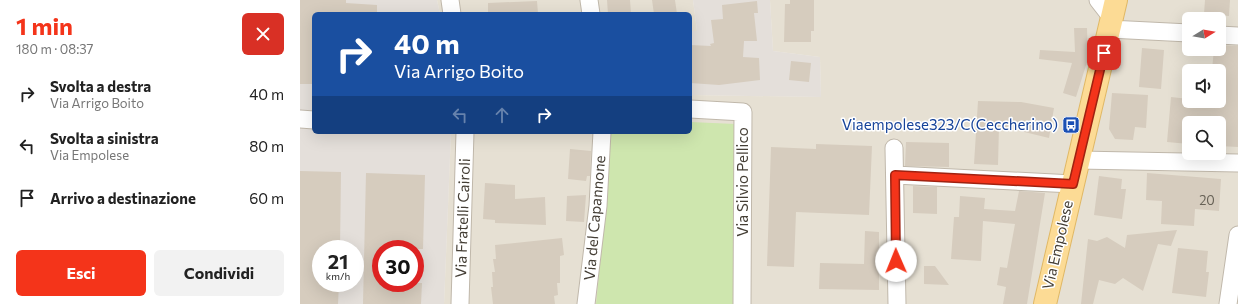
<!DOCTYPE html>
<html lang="it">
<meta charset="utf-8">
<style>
body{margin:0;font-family:Commissioner,sans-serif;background:#f2f2f2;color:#222;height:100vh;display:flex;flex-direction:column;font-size:15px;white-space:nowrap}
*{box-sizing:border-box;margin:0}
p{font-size:13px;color:#767676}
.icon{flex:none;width:22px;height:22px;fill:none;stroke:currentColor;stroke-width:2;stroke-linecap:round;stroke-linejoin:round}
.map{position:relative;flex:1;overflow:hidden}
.drawer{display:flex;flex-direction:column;background:#fff;width:300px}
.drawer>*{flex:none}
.top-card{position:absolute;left:12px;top:12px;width:380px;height:122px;border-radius:6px;box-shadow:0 4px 16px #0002;background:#1a4fa0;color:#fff;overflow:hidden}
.needle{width:26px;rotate:79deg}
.tools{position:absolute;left:882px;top:12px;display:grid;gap:8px}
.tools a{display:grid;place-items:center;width:44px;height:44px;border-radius:6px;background:#fff;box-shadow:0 4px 16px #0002;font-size:20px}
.speed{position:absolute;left:12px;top:240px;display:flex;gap:8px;font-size:20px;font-weight:700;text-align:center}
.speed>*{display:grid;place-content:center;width:52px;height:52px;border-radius:50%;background:#fff;box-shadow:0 4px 16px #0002;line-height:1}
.speed small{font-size:10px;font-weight:400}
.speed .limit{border:6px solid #d22;background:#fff;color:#111}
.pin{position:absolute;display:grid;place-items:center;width:34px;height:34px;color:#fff;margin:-17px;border-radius:8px;box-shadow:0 2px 6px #0006}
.me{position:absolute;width:44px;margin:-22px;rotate:359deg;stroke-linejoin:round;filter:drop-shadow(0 0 3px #0008)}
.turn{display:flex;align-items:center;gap:14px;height:84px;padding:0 16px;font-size:18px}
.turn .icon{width:52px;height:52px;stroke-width:2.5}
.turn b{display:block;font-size:28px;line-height:34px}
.lanes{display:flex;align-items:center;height:38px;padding:0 16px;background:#0003;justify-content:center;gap:20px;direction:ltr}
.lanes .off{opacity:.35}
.round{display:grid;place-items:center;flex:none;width:42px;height:42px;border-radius:6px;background:#f2f2f2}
.summary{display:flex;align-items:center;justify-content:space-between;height:68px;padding:0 16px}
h1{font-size:24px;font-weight:700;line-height:30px;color:#f4341a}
.primary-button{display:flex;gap:8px;margin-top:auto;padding:8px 16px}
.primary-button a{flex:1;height:46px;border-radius:6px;background:#f4341a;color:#fff;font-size:16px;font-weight:700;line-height:46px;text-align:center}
.primary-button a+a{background:#f2f2f2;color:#222}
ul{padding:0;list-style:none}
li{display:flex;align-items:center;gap:12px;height:52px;padding:0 16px}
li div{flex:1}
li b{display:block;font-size:15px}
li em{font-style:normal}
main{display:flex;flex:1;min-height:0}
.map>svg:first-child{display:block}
</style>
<main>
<section class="drawer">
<div class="summary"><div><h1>1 min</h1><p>180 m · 08:37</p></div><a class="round" style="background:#d93025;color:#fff"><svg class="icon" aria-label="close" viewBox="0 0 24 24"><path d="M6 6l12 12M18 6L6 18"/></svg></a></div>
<ul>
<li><svg class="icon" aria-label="right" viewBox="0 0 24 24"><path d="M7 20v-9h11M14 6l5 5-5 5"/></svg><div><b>Svolta a destra</b><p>Via Arrigo Boito</p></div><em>40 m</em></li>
<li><svg class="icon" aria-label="left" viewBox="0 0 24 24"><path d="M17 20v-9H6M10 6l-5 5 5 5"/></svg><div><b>Svolta a sinistra</b><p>Via Empolese</p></div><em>80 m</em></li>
<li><svg class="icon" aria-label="arrive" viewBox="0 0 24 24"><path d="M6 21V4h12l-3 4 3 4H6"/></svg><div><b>Arrivo a destinazione</b></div><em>60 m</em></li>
</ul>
<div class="primary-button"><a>Esci</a><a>Condividi</a></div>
</section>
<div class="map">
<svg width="938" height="304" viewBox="0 0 938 304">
<rect width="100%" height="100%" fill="#f2eee5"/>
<!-- residential -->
<path fill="#e6e0d3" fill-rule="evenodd" d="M137,0h256l4,31h-7v-17h-250z
M470,0h468v304h-794l7,-172h239v-37l131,2 -1,-40 -47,-6zM889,19h30v30h-30zM889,71h30v30h-30zM889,123h30v30h-30z"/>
<!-- industrial -->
<path fill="#e4dfda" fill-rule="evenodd" d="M0,0h137l3,14h-126v118h137l-7,172h-144zM21,249h34v34h-34zM81,249h34v34h-34z
M393,0h77l3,51 47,6 1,40 -131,-2v-64h7z"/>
<!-- green -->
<path fill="#cee6ae" d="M390,122l45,2 1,180h-140l12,-118 2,-54h80z"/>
<!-- building -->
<path fill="#d6ccbe" d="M0,0h46v3l31,2v9h-63v70h-14z
M307,0h23l1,14h-23z
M352,0h23l2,14h-23z
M490,0h24v31h-3v11h-27l1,-38h5z
M905,0h25l-1,16 -25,-2z
M237,1l1,13h-50v-11z
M457,1l1,12h-4l3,28h-13l-1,16 16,1 1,22 -41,5 -29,-2v-38l21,1 -1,-2 4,-1 -3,-23 12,-1 -1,-14z
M774,28h13l1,31 -12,38 -13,-4 9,-30 -33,-4 1,-9 35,2z
M919,45l19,1v101l-19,-1v-23h-30v21l-22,-2 4,-45 18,2v2h30v-31h-7l2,-21h5z
M842,48l22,2 -3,39 -22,-2z
M491,61l20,2 -2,19 -20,-2z
M812,93l36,2 -2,33 -11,-1 -2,13 -18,-1 -6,-10z
M678,101l43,1 33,6 -5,30 -50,-12 -1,39 -24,-1z
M606,142l43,1v24l-44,-1z
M516,144l56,2 -3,69 -73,-3 -2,55 -27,-1 4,-119 45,2z
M270,149l21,2 -1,25h-3l-1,5 -18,-2z
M0,171l41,1 -1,77h-19v34h18l-1,21h-38z
M66,173l59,2 -2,74h-42v34h41l-1,21h-58z
M847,173l74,6 -2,32 -24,-2 -1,17 -33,-2 1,-23 -16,-1z
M799,176l23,3 -1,10h5l-4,30 -28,-4z
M185,183l30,2v14l30,-2 1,28 -51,-2v-3l-12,-1z
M613,186l24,1v27l-24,-1z
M719,191l26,2 -18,111h-24l3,-17 -9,-2 3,-18 7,1 8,-44 -32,-3 -2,40 -30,-2 3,-42h5l1,-21 25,2 -1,11 31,2z
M286,195l-2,27 -18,-1 1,-25z
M877,230l-6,16 -13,-2 -15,47 -20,-13 -8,6 -16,-4 -6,24h-12l7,-65 9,2 10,-4 18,11 2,-13z
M565,231l14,1v58l-60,-1 1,-26 44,1z
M262,238l2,17 -4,1v27h-3l1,12 -4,1 1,8h-62l-2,-17h2l-1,-15h3l-2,-13h3l-1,-14z
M878,248l30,3 -2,21h3l-3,25 -34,-4z
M624,266h11l14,19 -25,-1z"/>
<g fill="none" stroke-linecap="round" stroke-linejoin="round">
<defs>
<path id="street" d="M150,0l2,14
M289,0l2,14
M798,0l14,18
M809,29l80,4
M919,35l19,1
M390,109l53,3 -1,192
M0,119l14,1
M594,148l3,156
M778,160l160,3
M595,175l178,9
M160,304l5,-172
M286,304l12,-98 4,-74
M928,304l10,-69"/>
<path id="primary" d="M745,304l71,-304"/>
</defs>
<!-- street casing -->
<use href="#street" stroke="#c0b8ab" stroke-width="19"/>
<!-- primary casing -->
<use href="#primary" stroke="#e0b865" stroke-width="24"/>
<!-- street -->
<use href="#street" stroke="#fff" stroke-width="17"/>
<!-- primary -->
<use href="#primary" stroke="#fcdb95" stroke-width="22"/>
</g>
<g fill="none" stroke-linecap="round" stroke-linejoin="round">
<defs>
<path id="route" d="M596,261l-1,-86 178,9 31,-131"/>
</defs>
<!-- route casing -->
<use href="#route" stroke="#9f2211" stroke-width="10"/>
<!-- route -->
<use href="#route" stroke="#f4341a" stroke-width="7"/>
</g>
<!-- icons -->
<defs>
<symbol id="bus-square" viewBox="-11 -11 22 22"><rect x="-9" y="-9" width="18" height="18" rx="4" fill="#1a4fb4" stroke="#fff"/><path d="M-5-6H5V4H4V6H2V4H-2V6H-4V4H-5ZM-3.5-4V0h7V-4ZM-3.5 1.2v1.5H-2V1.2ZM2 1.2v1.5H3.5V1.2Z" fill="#fff"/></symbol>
</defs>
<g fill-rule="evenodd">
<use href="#bus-square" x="761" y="115" width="20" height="20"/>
</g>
<g text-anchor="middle" stroke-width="3" stroke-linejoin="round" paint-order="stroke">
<!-- number labels -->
<g font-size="13" fill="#686257">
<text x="907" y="205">20</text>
</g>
<!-- transit labels -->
<g font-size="15" fill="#164399" stroke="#fff" text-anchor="end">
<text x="758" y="130">Viaempolese323/C(Ceccherino)</text>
</g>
<!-- street labels -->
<g font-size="15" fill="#443e35" stroke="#fff">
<text transform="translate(443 182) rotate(-90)" y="5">Via Silvio Pellico</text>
<text transform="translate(163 218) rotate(-88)" y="5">Via Fratelli Cairoli</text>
<text transform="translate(295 218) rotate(-85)" y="5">Via del Capannone</text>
<text transform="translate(758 245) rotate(-77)" y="5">Via Empolese</text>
</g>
</g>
</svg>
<div class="tools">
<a><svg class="needle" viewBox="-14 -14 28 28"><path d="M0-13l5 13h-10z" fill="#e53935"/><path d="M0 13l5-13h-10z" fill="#767676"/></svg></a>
<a><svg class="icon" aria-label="sound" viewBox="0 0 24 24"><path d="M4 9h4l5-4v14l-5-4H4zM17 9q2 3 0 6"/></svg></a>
<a><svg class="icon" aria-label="search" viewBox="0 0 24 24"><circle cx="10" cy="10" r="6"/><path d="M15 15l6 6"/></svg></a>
</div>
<div class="speed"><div>21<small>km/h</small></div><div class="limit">30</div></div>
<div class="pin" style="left:804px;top:53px;background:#d93025"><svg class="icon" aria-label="arrive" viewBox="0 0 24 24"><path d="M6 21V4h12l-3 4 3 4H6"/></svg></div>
<svg class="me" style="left:596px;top:261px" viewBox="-20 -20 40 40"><circle r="19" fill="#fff"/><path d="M0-13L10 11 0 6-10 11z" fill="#f4341a"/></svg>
<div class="top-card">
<div class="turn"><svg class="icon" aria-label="right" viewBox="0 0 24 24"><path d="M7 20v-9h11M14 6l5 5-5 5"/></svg><div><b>40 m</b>Via Arrigo Boito</div></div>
<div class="lanes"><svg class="icon off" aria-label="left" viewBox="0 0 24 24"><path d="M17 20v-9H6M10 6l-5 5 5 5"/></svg><svg class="icon off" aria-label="ahead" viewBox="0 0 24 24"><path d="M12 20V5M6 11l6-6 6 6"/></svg><svg class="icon" aria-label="right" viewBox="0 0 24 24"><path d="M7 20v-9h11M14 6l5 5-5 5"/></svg></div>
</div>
</div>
</main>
